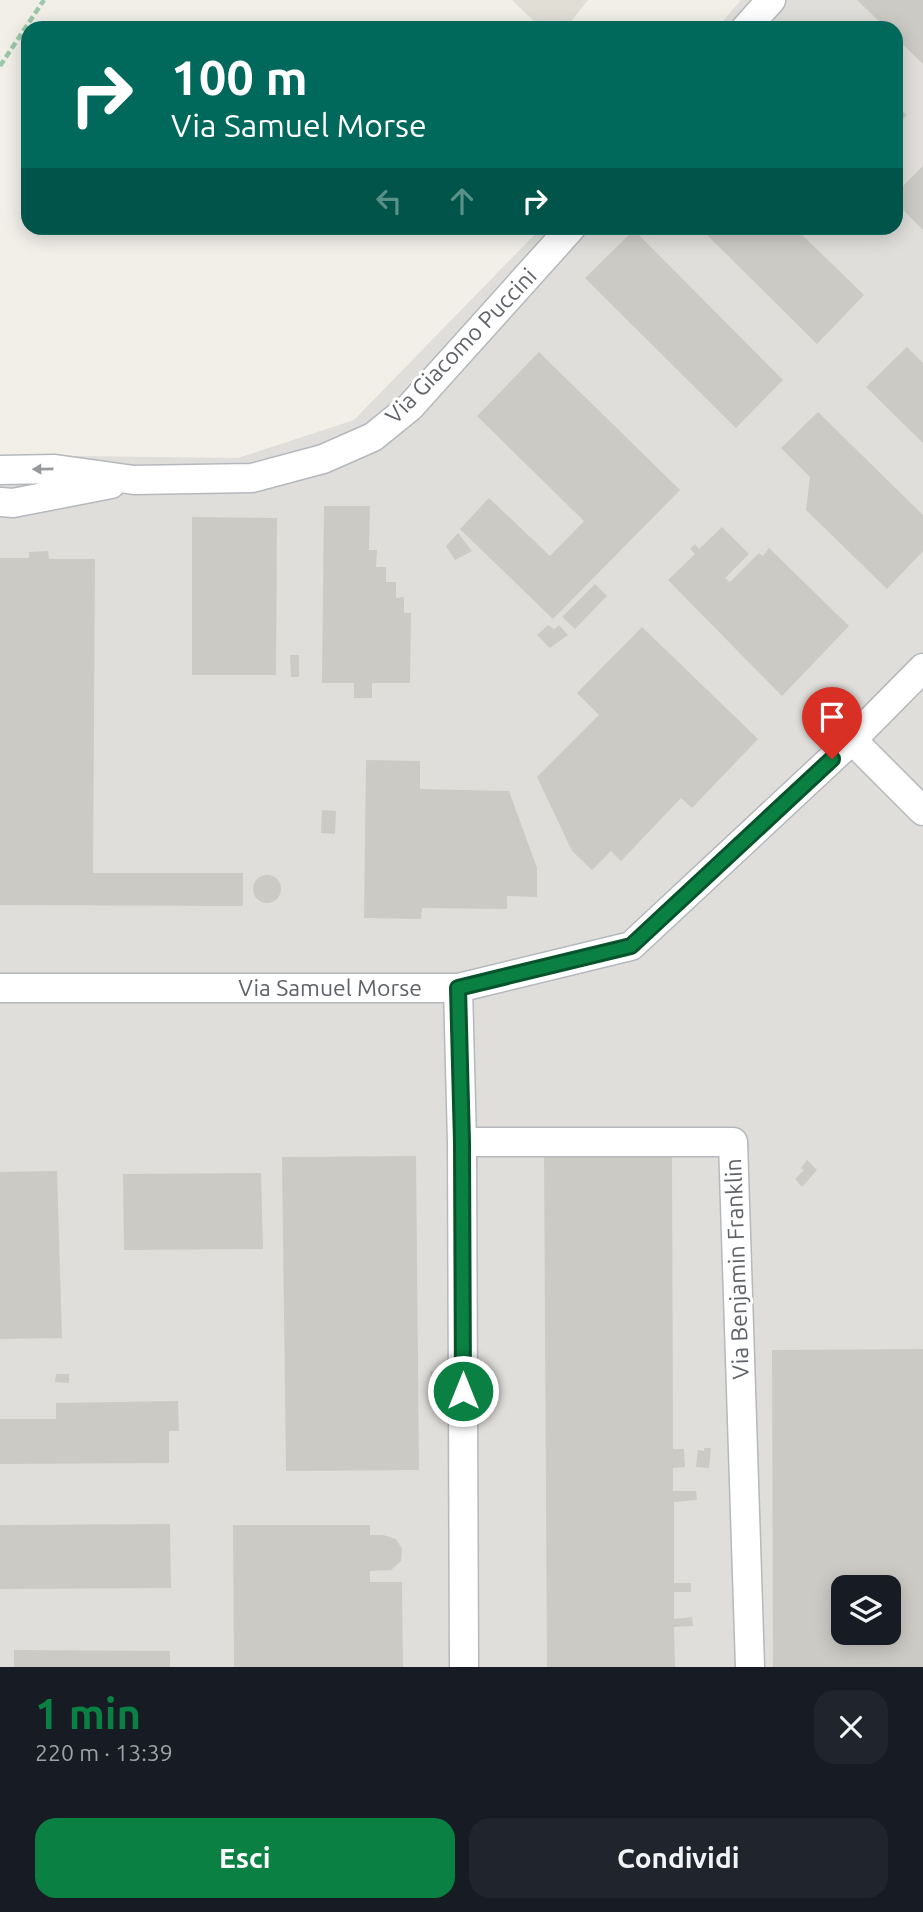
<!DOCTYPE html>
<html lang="it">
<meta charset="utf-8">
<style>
body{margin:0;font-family:Ubuntu,sans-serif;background:#20242c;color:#f1f3f6;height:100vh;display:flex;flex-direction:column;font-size:26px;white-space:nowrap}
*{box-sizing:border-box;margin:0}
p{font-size:23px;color:#9ea1a6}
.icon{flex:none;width:38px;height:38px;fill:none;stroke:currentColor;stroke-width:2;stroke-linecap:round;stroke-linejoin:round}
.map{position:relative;height:1667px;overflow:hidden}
.panel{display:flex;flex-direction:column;background:#171b24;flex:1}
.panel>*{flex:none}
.hud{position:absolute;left:21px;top:21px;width:882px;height:214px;border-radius:21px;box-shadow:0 4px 18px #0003;background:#00695c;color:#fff;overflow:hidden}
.fabs{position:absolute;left:831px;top:1575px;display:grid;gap:14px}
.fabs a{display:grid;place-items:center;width:70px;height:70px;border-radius:14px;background:#171b24;box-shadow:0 4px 18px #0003;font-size:35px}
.pin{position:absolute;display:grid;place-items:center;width:60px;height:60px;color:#fff;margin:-72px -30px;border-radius:50% 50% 50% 0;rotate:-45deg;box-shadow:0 0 7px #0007}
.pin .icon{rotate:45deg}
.me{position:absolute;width:77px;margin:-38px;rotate:0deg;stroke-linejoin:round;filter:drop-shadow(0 0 5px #0008)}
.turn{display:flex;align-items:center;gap:24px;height:147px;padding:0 35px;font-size:32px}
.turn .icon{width:91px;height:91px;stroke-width:2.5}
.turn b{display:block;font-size:49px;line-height:60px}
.lanes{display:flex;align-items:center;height:66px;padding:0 35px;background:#0003;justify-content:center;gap:35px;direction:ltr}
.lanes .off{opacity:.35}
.round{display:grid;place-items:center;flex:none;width:74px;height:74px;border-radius:21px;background:#20242c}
.summary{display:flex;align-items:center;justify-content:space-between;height:119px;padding:0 35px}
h1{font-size:42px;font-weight:600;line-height:52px;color:#0b8043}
.cta{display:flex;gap:14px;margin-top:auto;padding:14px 35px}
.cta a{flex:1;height:80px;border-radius:21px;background:#0b8043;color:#fff;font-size:28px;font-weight:600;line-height:80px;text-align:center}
.cta a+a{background:#20242c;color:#f1f3f6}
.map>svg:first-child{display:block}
</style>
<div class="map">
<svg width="923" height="1667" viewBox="0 0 923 1667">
<rect width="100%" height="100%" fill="#f1efe8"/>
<!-- industrial -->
<path fill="#e0deda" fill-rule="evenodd" d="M741,0h182v1667h-923v-1212l238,3 116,-38 187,-192h355v-200h-179zM844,1587h45v46h-45z"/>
<!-- education -->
<path fill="#e1ded6" d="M512,0h76l-22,28h-25z"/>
<!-- building -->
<path fill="#cccac5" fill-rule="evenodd" d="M857,0h66v64l-27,-26v-10h-10z
M896,105l11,10 -11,11z
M923,166v64l-27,-27v-10z
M700,228h95l69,67 -47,49z
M634,230l149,150 -47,48 -151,-150z
M907,347l16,16v80l-57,-56z
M539,352l141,138 -127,129 -93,-90 29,-31 61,58 34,-35 -107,-105z
M818,412l105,103v36l-36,38 -81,-79 4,-33 -29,-29z
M324,506h46l-1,44h8l-1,17h10v15h10v16l8,-1v16h7l-1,70h-38v15h-18v-15h-32z
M192,517l85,1 -1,157h-84z
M722,527l27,27 -24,24 5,4 29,-29 4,3 6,-8 80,78 -67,70 -114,-116 27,-26 -5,-5 5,-5 4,5z
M458,533l14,18 -17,9 -9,-14z
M48,551l1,8h46l-2,314h150v33l-243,-1v-347h29v-6z
M595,584l12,12 -32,33 -13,-12z
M548,625l6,4 5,-4 9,10 -18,13 -13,-13z
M642,627l116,112 -66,69 -11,-10 -60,63 -10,-10 -19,19 -20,-19 -35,-74 62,-62 -22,-22z
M290,655h9v22h-8z
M366,760l54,1v28l89,2 28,77v29l-30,-1v13l-85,-1 -1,11 -57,-1z
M322,810l14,1 -1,23 -14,-1z
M253 889a14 14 0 1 1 28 0a14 14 0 1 1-28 0Z
M416,1156l3,314 -133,1 -4,-314z
M544,1156h128l1,293h11l1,18 -12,1v23h23l1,9 -23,2v81h17v9h-17v27l18,-2 1,9 -19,1 1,40h-128z
M807,1160l10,10 -15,17 -7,-8 9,-9 -3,-2z
M57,1171l5,167 -62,1v-167z
M261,1173l2,76 -139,1 -1,-76z
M923,1349v318h-150l-1,-317zM844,1587h45v46h-45z
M430,1371h11v17h-10z
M56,1374h13v9l-14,-1z
M178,1401l1,30h-10v32l-169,1v-45h56v-16z
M704,1448h7l-2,20 -13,-1 2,-17 6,1z
M170,1524l1,64 -171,1v-64z
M233,1525h137v10h13l13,4 6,10 -1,12 -10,9 -21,1v11h32l1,85h-169z
M14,1650l156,1v16h-156z"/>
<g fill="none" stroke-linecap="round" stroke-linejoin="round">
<defs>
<path id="minor" d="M746,28l25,-28
M0,470l55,-1 79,11 118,-2 71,-19 50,-22 37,-30 161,-179
M0,502l13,1 98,-19
M852,740l71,71
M0,988h458l173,-42 221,-206 71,-72
M458,988l4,154 2,525
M462,1142h271l17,525"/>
</defs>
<!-- minor casing -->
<use href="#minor" stroke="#b5b8bc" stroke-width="31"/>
<!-- path -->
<path stroke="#9cc7a9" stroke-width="4.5" stroke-dasharray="7 3.5" stroke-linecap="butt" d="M0,66l44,-66"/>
<!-- minor -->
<use href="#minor" stroke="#fff" stroke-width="28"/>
</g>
<!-- one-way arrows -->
<defs><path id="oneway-solid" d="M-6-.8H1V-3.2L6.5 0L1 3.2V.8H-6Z" transform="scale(1.75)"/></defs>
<use fill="#979a9d" href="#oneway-solid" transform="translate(43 469) rotate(179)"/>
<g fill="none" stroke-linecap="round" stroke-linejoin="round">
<defs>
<path id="route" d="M463,1391l-1,-249 -4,-154 173,-42 201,-187"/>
</defs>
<!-- route casing -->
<use href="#route" stroke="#07532c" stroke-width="18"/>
<!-- route -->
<use href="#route" stroke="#0b8043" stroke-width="12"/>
</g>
<g text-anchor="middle" stroke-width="6" stroke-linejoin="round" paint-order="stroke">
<!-- street labels -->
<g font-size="23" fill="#5f6368" stroke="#fff">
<text transform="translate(461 346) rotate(-46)" y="8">Via Giacomo Puccini</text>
<text x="330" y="996">Via Samuel Morse</text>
<text transform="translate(737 1269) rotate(-92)" y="8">Via Benjamin Franklin</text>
</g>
</g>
</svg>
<div class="fabs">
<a><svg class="icon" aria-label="layers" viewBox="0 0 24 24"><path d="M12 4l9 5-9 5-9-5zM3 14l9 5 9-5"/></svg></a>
</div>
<div class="pin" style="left:832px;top:759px;background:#d93025"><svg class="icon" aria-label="arrive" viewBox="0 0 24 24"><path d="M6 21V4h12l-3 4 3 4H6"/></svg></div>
<svg class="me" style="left:463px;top:1391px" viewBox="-20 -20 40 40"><circle r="17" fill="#0b8043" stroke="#fff" stroke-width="3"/><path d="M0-11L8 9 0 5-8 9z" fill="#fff"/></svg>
<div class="hud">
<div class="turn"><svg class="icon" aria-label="right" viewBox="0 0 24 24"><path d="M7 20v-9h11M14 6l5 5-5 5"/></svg><div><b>100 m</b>Via Samuel Morse</div></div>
<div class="lanes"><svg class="icon off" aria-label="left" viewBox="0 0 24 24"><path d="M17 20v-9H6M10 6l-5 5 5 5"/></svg><svg class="icon off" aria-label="ahead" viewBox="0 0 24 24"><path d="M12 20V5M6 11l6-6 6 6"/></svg><svg class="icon" aria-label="right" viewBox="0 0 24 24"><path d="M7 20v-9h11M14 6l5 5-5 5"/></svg></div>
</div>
</div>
<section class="panel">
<div class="summary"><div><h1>1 min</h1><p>220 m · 13:39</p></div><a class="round"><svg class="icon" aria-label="close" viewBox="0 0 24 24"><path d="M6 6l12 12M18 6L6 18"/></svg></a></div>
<div class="cta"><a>Esci</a><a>Condividi</a></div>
</section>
